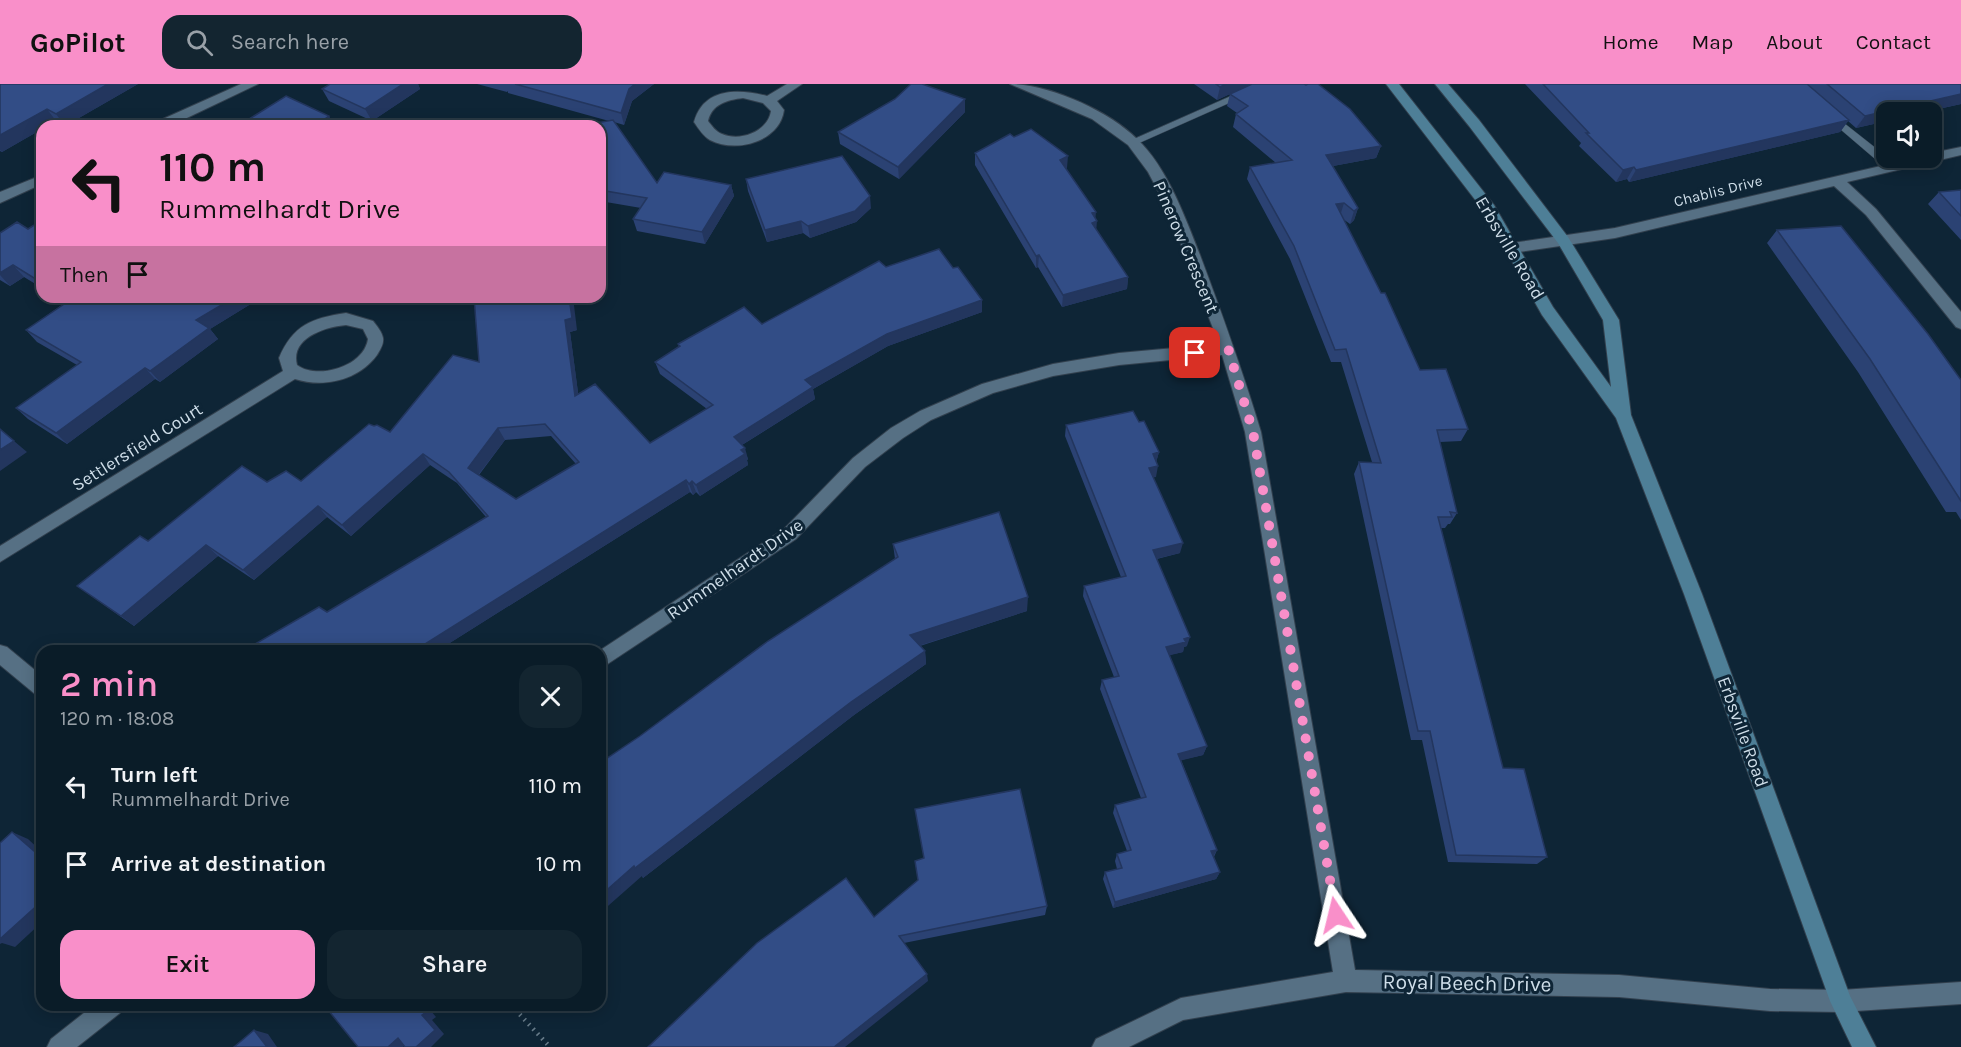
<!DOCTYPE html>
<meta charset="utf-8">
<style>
body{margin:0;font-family:Karla,sans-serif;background:#132530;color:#f1f3f6;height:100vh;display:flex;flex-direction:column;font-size:22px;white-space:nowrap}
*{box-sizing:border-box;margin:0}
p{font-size:20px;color:#99a1a8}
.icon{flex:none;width:33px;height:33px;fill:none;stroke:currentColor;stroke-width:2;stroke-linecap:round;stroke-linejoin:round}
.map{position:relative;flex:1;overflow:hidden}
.panel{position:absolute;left:36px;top:561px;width:570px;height:366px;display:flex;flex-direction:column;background:#0a1c28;border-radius:18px;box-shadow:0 3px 15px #0003,0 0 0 2px #2a3a45}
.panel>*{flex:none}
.top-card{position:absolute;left:36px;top:36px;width:570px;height:183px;border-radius:18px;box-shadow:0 3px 15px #0003,0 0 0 2px #2a3a45;background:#f98fc9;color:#111;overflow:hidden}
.tools{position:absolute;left:1876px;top:18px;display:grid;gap:12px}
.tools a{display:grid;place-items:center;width:66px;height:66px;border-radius:12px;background:#0a1c28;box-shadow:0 3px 15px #0003,0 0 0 2px #2a3a45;font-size:30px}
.pin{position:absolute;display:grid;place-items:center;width:51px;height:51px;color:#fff;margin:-26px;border-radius:12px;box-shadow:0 3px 9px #0006}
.me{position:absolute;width:66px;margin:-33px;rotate:350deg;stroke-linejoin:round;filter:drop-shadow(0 0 4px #0008)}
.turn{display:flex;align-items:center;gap:21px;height:126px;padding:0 24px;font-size:27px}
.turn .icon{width:78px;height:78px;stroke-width:2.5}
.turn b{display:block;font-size:42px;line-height:51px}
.then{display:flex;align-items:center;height:57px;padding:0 24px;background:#0003;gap:12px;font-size:22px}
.round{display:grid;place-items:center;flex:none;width:63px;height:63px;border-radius:18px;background:#132530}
.overview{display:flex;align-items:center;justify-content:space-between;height:102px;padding:0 24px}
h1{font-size:36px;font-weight:600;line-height:45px;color:#f98fc9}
.button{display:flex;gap:12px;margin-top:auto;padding:12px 24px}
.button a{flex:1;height:69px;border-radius:18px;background:#f98fc9;color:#111;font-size:24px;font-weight:600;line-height:69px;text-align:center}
.button a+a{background:#132530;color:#f1f3f6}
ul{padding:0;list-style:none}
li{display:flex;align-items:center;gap:18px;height:78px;padding:0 24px}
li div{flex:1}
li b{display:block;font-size:22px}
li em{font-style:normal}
header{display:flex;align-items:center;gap:36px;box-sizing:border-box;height:84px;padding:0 30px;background:#f98fc9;color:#111}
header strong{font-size:28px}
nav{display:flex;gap:33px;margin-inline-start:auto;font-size:21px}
.search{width:420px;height:54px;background:#132530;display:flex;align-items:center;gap:15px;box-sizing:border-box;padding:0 21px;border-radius:18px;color:#99a1a8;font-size:22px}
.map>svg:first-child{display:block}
</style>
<header>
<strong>GoPilot</strong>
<div class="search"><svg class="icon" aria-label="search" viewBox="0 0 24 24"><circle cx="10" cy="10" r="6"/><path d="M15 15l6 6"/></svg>Search here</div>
<nav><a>Home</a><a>Map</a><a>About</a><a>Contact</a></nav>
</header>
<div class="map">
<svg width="1961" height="963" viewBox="0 0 1961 963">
<rect width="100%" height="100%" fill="#0e2536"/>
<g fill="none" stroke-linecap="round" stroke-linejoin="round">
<defs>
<path id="lane" d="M1258,0h14l-135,60h-8l-2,-2z
M1830,28l66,52v6h-8l-62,-53 -1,-2z"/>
<path id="street" d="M241,0h17l-88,42h-18l2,-3z
M787,0h15l-25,17 7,9c-4,31 -47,44 -74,30 -6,-3 -12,-12 -16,-18 10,-35 45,-33 73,-26zM743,14l20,5 8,8c-3,20 -30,31 -49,23 -6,-2 -10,-8 -14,-13 4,-17 19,-21 35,-23z
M1010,0c39,0 99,27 127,55 30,28 48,78 63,116 22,59 43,117 61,177l94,538 264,5 151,14 71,1 120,-8v22l-120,8 -71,-1 -151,-14 -273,-5 -163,28 -54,27h-37l4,-8 85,-41 152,-26 -88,-540 -23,-77 -103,10 -66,11 -60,17 -62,27 -28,18 -38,29 -69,72 -196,130 -1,-18 185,-122 69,-71 38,-30 29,-17 62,-27 71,-20 66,-11 100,-9 -52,-136 -19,-36 -20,-27 -36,-26z
M1961,63v8l-114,27 29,27 85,103v17l-5,-2 -90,-112 -32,-29 -219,52 -103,15 -7,-5 7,-5 103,-15 300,-70h17v-5z
M42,91v9l-42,19v-11z
M346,229l27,8c4,5 9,11 10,17 1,6 -3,12 -6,17 -19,26 -54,33 -82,24l-295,183v-16l283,-175 -4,-13c14,-33 33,-40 67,-45zM346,241l17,4 5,10c-4,28 -51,41 -71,26 -7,-27 28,-38 49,-40z
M0,561l7,2 35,29v21l-7,-3 -35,-29z
M94,921h29l-3,8 -43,34h-30l4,-8z"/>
<path id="secondary" d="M1386,0h13l95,121 59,102 58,80 -8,-67 -45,-77 -89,-117 -34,-42h13l31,36 89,117 51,83 12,95 71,179 148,402 26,51h-24l-22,-46 -146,-407 -68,-176 -74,-103 -59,-105z"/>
</defs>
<!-- lane casing -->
<use href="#lane" stroke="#32404e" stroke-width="1"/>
<!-- street casing -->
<use href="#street" stroke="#32404e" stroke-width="2"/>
<!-- secondary casing -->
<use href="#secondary" stroke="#32404e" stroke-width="2"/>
<!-- path -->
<path stroke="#677b89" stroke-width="4.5" stroke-dasharray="1.5 5" stroke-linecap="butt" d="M511,921l39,42"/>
<!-- lane -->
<use href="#lane" fill="#567084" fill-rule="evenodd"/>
<!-- street -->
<use href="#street" fill="#567084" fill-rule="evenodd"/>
<!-- secondary -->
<use href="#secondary" fill="#4e7f97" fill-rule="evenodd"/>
</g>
<!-- wall -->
<path fill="#2b4273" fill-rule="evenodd" d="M0,0h138l-73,42 -9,-5 -9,5h-5v3l-40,23 -2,-1z
M330,0h88l2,5 -48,32 -43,-20 -7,-12z
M477,0h177l-22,17 -8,24 -10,-3 43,61 74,2 3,11 -29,48 -68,-13 -4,-12 8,-11 -41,-7v-75l9,-5 -101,-28v-2l-1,1z
M1194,0h110l77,62 -5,12 -43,8 25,42 -4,12 -4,4 -7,-5 77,151 48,59 -7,12 -21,1 17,71 -7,11h-2l-3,4h-4l62,240 44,89 -10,7 -89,-2 -26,-122h-11l-57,-266 5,-12h13l-31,-100h-10l-41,-103 -43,-80 3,-12 26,-4 -43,-36 3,-13 1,-1 -10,-7 3,-12 -13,6z
M1525,0h436v20l-36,8h-38v9l-31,7 -8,-7 -8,11 -211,50 -2,-3 -11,3 -37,-36 2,-3z
M965,15v13l-66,67 -59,-35 -2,-12z
M1014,53l53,31h-1l29,51 1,10 32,48 -1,12 -65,18 -24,-40 -2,1 -61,-103v-12z
M746,95l125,29 -15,14 -46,16 -7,-5 -36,9 -19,-51z
M1961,106v50l-33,-36 11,-12z
M42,136v68l-18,-11 -14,9 -10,-6v-47l28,-4z
M1777,146l184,150v140l-5,-8h-10l-88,-140 -91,-129z
M886,183l96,45 -94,34 -75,43 2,10 -73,46 6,14 -1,1 1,5 -48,31 -4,-4 -3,3 -3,-3 -253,159h-194l84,-39 159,-95 -29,-34 -27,-18 -79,71 -24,-19 -73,63 -36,-24 -84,70 -57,-40 71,-45 119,-59 34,-1 73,-55 16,6 89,-70 -5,-65 103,33 -7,2 8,61 72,50 57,-34 -47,-35 -5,-12 24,-15 -1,-3 84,-20zM551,352l25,28 -60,35 -37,-24 26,-35z
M57,213h205l-52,32 8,10 -58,43 -5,-3 -88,65 -39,-25 -12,-11 61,-43 -40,-23 -11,-12 40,-28z
M1139,338l20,30 -3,10v15h-3l27,76 -23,6 30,87 -3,1 -1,5 -14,3 38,91 -4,9 -22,5 36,90 -3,7 6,15 -4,7 -103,29 -10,-29 2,-7 12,-3 -2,-8 2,-7 10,-3 -14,-38 2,-8 26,-7 -41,-109 2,-9 12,-3 -31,-81 1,-10 37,-9 -56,-141 1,-11z
M893,460l134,67 -107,35 5,5 1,13 -72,51 -211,163 -1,-2 253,-317z
M1047,822l-2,9 -141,28 24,38 -54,-64z"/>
<!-- shaded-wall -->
<path fill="#23365e" d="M108,0h30l-73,42 -9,-12z
M403,0h15l2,5 -48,32 -7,-12z
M635,0h19l-22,17 -8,24 -3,-12 8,-24z
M1226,0h26l-35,16 3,-13z
M1961,10v10l-36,8h-38v9l-31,7 9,-12z
M965,15v13l-66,67 -1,-12z
M47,25l9,12 -9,5h-5v3l-40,23 -2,-2v-15z
M329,32l6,10h-21z
M1849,36l-9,12 -211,50 7,-12z
M1381,62l-5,12 -54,10 4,-13z
M1068,72l-1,12 -8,4 1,-12z
M1634,83l-7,12 -11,3 7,-12z
M731,101l3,11 -29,48 -3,-12z
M870,112l1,12 -15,14 -46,16 -2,-12z
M1344,119l-4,13 -4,-12z
M1358,124l-4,12 -4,4 4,-13z
M1096,128l-1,10 2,-1 -1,12 -4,-8v-12z
M801,137l2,12 -36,9 -2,-12z
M1039,171l-1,12 -2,1v-12z
M13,181l11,12 -14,9 -10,-11v-2z
M1128,193l-1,12 -65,18 1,-12z
M235,213h27l-52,32 8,10 -58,43 -10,-11 46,-51z
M569,213h4l4,33 -7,2 10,75 -5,-11 -10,-76z
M982,216v12l-94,34 -75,43 2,10 -78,49 -3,-11 71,-57 82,-46z
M145,284l10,11 -88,65 -11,-11z
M498,344l7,12 -30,39 -7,-11z
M14,357l13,11 -27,19v-21z
M745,364l3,11 -1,1 1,5 -48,31 -4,-11z
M1159,368l-3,11 -3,-9z
M423,370l7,11 -79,71 -9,-11z
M1158,382l-2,11 -9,2 2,-11z
M686,396l4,12 -253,159h-23z
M692,397l4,11 -3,3 -4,-11z
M318,422l9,11 -73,63 -11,-10z
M1183,459l-3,10 -29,7 2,-10z
M206,461l12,11 -84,70 -13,-10z
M1028,513l-1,14 -115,37 -2,-13z
M1190,553l-3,9 -3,1 -1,5 -20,5 3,-10z
M925,567l1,13 -72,51 -211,163 -1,-2 -42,37v-17l34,-30 217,-164z
M1207,662l-4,9 -28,7 3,-8z
M12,748l16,7 14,13v6z
M1217,766l-4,7 -2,-6z
M1220,788l-4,7 -103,29 2,-6z
M42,817v21l-27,25 -13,-4 -2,1v-7z
M927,890l1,7 -83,66h-11z
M420,921h6l10,12 -4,3 12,14 -13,13h-15l6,-32z
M254,946l14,4 9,13h-10z
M398,954l10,4 -5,5h-15z"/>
<!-- building -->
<path fill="#324d86" stroke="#23365e" stroke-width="1.5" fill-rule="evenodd" d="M0,0h108l-52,30 -9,-5 -47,26z
M330,0h73l-38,25 -43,-20z
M515,0h120l-6,5 -8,24z
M911,0h11l43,15 -67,68 -60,-35 57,-33z
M1216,0h10l-6,3z
M1252,0h52l2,1 2,-1h10l32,25 31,37 -55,9 32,53 -4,3 -10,-8 -8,1 45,89h4l35,77 26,-1 22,60 -31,1 20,83 -7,-1 2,5h-14l65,251 21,1 23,88 -91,-2 -26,-124h-12l-59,-269 22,1 -35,-114 -11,1 -41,-104 -44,-79 42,-7 -56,-46 12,-8 -18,-12z
M1543,0h264l42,36 -213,50 -2,-3 -11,3 -37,-37h3z
M1827,0h134v10l-96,22z
M286,12l43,20 -15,10h-76z
M613,36l44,63 7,-11 67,13 -29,47 -69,-13 14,-21 -47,-8v-64h-21z
M1031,45l37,27 -8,4 36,52 -4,1 5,8 -5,2 36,54 -65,18 -24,-40 -3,1 -61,-103 35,-19 4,3z
M842,72l28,40 -15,15 -47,15 -7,-5 -36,9 -19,-51z
M1961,106v26l-22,-24z
M42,136v63l-29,-18 -13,8v-40l17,-11 11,7z
M1841,142l87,108 33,46v121l-91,-142 -93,-129z
M939,165l14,19 5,-1 24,33 -95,34 -82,46 8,7 -79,50 11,11 -4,2 4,4 -49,31 -4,-4 -3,3 -3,-4 -272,171h-171l76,-44 8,5 161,-96 -39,-44 -26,-18 -81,71 -24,-19 -75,64 -37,-25 -85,71 -44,-30 63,-50 8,5 94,-75 25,16 19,-11 15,10 68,-57 5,2 3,-1 13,7 63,-77 26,7 -5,-65h95l3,21 -7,2 10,76 20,-12 55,59 63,-38 -58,-43 25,-16 -2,-2 66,-37 18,17 117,-63 7,6zM545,340l34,38 -63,37 -48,-31 30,-40z
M66,213h169l-39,23 13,8 -59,43 -5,-3 -89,65 -40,-25 65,-46 -55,-32 44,-30z
M1133,327l6,11 5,-1 15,31 -6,2 5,12 -9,2 34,75 -30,7 37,87 -6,2 2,3 -20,5 41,99 -29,8 39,96 -6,1 9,21 -105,30 -10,-30 17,-4 -5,-14 14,-4 -16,-45 31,-8 -44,-117 17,-4 -35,-90 42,-10 -60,-151z
M0,345l14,12 -14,9z
M999,428l29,85 -118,38 15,16 -74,51 -216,166 -1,-2 -34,30v-133l40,-27 128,-95 130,-84 -5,-13z
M1020,705l27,117 -148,30 28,38 -93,73h-186l109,-104 89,-65 28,39 44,-37 -3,-19 9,-3 -9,-49z
M12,748l30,26v43l-42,38v-96z
M324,921h96l6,7 -4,3 13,15 -19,17h-11l-7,-9 -10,9h-30z
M254,946l13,17h-33z"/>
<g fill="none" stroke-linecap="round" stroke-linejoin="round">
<!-- route -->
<path stroke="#f98fc9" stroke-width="10" stroke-dasharray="0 18" d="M1195,269l33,-5 25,84 83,483"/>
</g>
<g text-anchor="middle" stroke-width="6" stroke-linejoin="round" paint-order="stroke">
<!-- far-street labels -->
<g font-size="15" fill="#cfdee9" stroke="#0e2536">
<text transform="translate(1718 107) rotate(-14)" y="5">Chablis Drive</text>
</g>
<!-- street labels -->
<g font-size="18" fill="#cfdee9" stroke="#0e2536">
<text transform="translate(1186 163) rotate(67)" y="6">Pinerow Crescent</text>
<text transform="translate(1510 164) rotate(59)" y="6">Erbsville Road</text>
<text transform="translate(137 363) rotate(-32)" y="6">Settlersfield Court</text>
<text transform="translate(735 485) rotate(-35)" y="6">Rummelhardt Drive</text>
<text transform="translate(1743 648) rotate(70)" y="6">Erbsville Road</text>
</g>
<!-- near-street labels -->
<g font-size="21" fill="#cfdee9" stroke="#0e2536">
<text transform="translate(1467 899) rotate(1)" y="7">Royal Beech Drive</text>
</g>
</g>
</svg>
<div class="tools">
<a><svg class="icon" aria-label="sound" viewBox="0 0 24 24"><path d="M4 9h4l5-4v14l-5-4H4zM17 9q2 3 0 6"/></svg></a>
</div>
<div class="pin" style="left:1195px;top:269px;background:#d93025"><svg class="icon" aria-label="arrive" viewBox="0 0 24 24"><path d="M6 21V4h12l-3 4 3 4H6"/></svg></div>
<svg class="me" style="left:1336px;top:831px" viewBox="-20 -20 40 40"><path d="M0-17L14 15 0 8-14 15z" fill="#f98fc9" stroke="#fff" stroke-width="4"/></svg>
<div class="top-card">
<div class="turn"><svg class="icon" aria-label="left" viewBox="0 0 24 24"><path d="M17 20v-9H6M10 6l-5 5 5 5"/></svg><div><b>110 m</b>Rummelhardt Drive</div></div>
<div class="then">Then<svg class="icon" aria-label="arrive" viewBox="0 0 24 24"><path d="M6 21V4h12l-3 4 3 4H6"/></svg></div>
</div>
<section class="panel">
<div class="overview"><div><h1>2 min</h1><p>120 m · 18:08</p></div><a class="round"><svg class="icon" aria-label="close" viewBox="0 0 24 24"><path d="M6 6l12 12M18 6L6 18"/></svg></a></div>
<ul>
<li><svg class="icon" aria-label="left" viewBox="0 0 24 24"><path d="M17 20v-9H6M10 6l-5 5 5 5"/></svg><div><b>Turn left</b><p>Rummelhardt Drive</p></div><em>110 m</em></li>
<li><svg class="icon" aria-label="arrive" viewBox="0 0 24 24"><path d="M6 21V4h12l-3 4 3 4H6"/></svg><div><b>Arrive at destination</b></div><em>10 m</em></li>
</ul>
<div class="button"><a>Exit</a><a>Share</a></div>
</section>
</div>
